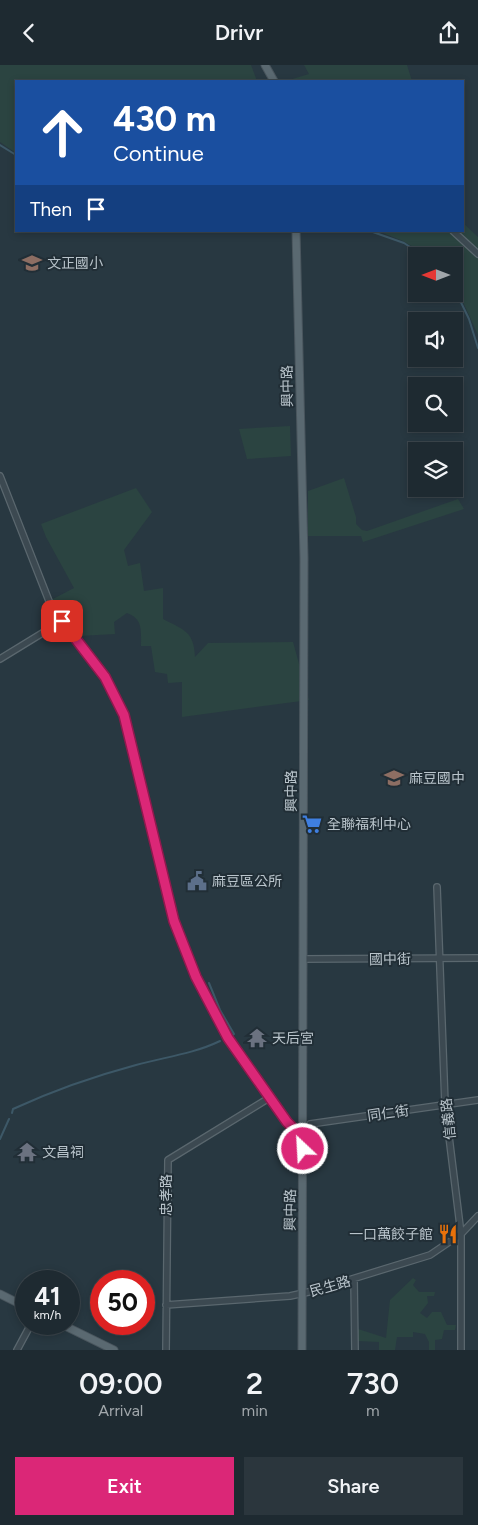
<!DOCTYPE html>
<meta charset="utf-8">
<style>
body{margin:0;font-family:Figtree,"Noto Sans TC",sans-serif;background:#2b363d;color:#f1f3f6;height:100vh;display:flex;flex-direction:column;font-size:19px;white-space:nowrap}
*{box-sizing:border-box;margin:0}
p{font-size:16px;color:#a1a7ab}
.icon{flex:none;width:28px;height:28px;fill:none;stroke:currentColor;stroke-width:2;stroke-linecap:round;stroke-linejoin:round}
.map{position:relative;height:1285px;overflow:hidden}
.side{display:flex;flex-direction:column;background:#1e2a31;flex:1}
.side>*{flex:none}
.hud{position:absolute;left:15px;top:15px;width:449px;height:152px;border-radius:0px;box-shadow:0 2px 8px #0003,0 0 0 1px #3c464d;background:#1a4fa0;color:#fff;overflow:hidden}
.needle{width:32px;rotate:270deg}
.buttons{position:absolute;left:408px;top:182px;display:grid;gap:10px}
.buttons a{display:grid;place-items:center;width:55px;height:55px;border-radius:0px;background:#1e2a31;box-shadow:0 2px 8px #0003,0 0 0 1px #3c464d;font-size:25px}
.speed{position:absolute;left:15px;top:1205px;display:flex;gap:10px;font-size:25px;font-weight:700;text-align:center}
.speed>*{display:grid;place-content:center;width:65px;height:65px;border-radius:50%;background:#1e2a31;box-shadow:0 2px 8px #0003,0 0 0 1px #3c464d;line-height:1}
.speed small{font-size:12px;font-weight:400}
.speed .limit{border:8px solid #d22;background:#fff;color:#111}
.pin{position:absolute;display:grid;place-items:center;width:42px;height:42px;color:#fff;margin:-21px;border-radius:10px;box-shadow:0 2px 8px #0006}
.me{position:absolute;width:55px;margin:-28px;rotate:335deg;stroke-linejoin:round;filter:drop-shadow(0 0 4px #0008)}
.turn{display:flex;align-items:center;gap:18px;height:105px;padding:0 15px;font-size:22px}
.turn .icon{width:65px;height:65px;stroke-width:2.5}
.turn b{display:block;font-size:35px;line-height:42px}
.then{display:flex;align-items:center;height:48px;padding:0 15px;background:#0003;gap:10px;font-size:19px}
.eta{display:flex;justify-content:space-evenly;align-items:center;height:85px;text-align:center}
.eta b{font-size:30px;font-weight:600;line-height:35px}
.button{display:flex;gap:10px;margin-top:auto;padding:10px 15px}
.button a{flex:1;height:58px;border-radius:0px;background:#db2777;color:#fff;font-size:20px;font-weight:600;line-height:58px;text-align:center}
.button a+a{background:#2b363d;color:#f1f3f6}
header{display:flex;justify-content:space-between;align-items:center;height:65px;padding:0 15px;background:#1e2a31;font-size:22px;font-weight:600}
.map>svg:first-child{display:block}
</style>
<header><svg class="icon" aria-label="back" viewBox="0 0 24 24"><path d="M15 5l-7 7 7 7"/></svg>Drivr<svg class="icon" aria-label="share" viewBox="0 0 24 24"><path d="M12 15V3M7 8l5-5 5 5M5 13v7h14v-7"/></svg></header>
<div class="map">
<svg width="478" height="1285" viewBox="0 0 478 1285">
<rect width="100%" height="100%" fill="#283841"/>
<!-- green -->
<path fill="#2b4441" d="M0,0h251l6,16h-241v72l-16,-11z
M304,0h103l5,16h-126l23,-7z
M463,158l15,14v98l-24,-53v-26h-26l-25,-15 -25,-10h84z
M290,361l1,30 -44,3 -8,-30z
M344,413l12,39v7l6,6 5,1 91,-32 6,10 -101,33 -2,-6h-53v-45z
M136,423l16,24 -28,38 4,16 12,-3 4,28 19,-3v31c21,11 31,12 32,38l13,-14 85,-1 16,58 -127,17v-35l-14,1 -1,-9 -12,-2 -4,-26h-10c0,-16 2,-27 -14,-33l-13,9 1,12 -36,2 -28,-36 23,-12 -28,-51 -5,-13z
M413,1213l3,2 -3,5 6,7h16l-1,4h-7l1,7 -8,10 7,5 5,-6h9l6,13h9l-1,5h-11l-2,9 -7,1v10h-6v-8l-4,-8 -12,-2v5h-16l-2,13h-16v-8l-21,-1v-12l28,9 4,-38z"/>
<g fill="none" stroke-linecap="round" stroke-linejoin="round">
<!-- stream -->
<path stroke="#3d5867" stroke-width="2" d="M0,80l16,10
M370,166l34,12 20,13
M454,223l15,31 9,29
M209,918l11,27 14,24 -6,3
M12,1048l1,-4c39,-18 82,-33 123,-44 29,-8 57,-11 84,-24
M0,1074l9,-20"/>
<defs>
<path id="minor" d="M453,166l25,23
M0,411l49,125 56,76 19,38 50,206 22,56 32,61 59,84 9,9 7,3 7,-10 168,-24
M0,594l62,-38
M437,822l8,217 16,130v116
M303,894l175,-1
M354,1214l1,71
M166,1240l124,-9 23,-5 117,-36 31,-21 17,-18
M17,1285l14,-26
M166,1285l2,-190 101,-62"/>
<path id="major" d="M265,0l9,16
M296,166l8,327 -2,792
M0,1229l26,13
M61,1259l53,26"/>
</defs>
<!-- minor casing -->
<use href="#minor" stroke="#5a676e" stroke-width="8"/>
<!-- major casing -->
<use href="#major" stroke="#49555d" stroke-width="9"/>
<!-- minor -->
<use href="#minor" stroke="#3c4951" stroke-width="5.5"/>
<!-- major -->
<use href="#major" stroke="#5a6971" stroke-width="7"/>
</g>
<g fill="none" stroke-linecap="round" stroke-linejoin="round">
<defs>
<path id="route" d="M62,556l43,56 19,38 50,206 22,56 32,61 59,84 9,9 7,3v15"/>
</defs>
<!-- route casing -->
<use href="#route" stroke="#8e194d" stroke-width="12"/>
<!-- route -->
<use href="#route" stroke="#db2777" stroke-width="9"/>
</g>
<!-- icons -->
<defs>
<symbol id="school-bare" viewBox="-9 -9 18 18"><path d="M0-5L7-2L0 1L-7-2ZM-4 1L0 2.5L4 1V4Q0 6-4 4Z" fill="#8d6e63" stroke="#212e36" stroke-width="2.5" paint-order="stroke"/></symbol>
<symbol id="supermarket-bare" viewBox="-9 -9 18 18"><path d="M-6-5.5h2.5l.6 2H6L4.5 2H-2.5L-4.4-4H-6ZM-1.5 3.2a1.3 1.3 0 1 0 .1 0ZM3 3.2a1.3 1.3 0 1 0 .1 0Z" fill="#3f7fe0" stroke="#212e36" stroke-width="2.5" paint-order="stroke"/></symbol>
<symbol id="civic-bare" viewBox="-9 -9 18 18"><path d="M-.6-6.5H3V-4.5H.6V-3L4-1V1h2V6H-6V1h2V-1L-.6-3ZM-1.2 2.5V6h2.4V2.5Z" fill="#5c6f8a" stroke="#212e36" stroke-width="2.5" paint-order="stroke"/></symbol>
<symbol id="temple-bare" viewBox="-9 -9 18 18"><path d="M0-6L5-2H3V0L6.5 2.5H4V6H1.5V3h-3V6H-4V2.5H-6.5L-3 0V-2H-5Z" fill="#6b7280" stroke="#212e36" stroke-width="2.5" paint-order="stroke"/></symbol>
<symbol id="restaurant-bare" viewBox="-9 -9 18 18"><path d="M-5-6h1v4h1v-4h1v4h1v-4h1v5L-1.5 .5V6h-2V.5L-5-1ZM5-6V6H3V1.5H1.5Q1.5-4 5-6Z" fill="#e8710a" stroke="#212e36" stroke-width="2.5" paint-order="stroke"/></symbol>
</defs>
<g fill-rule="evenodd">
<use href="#school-bare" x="18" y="184" width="28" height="28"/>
<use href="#school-bare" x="380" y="699" width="28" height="28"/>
<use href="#supermarket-bare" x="298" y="745" width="28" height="28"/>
<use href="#civic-bare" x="183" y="802" width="28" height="28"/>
<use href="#temple-bare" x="243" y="959" width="28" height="28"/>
<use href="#temple-bare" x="13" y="1073" width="28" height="28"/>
<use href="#restaurant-bare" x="434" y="1155" width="28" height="28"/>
</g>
<g text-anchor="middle" stroke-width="4" stroke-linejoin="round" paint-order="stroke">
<!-- poi labels -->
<g font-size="14" fill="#b9c4cb" stroke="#212e36" text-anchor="start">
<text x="47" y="203">文正國小</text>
<text x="409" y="718">麻豆國中</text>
<text x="327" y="764">全聯福利中心</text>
<text x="212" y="821">麻豆區公所</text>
<text x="272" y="978">天后宮</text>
<text x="42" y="1092">文昌祠</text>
<text x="433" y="1174" text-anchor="end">一口萬餃子館</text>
</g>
<!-- street labels -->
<g font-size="14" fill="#b9c4cb" stroke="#212e36">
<text transform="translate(287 321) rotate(-91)" y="5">興中路</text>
<text transform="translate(291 726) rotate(-90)" y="5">興中路</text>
<text transform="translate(390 894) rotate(-1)" y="5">國中街</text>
<text transform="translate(388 1048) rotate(-8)" y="5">同仁街</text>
<text transform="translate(448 1054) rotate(-96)" y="5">信義路</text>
<text transform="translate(166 1130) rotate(-90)" y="5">忠孝路</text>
<text transform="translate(290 1145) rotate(-89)" y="5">興中路</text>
<text transform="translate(330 1221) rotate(-16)" y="5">民生路</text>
</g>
</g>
</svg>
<div class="buttons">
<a><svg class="needle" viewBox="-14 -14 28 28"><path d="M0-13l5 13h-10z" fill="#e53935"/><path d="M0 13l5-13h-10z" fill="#a1a7ab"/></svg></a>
<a><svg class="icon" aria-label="sound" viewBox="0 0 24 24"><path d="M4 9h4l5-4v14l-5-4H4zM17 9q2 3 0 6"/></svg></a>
<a><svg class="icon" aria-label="search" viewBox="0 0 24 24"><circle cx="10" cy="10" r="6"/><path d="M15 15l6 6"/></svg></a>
<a><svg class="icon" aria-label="layers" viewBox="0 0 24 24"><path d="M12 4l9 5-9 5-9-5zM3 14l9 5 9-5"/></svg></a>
</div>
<div class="speed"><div>41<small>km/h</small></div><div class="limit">50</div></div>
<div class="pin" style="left:62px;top:556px;background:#d93025"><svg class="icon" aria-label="arrive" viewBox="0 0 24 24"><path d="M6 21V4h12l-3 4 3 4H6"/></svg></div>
<svg class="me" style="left:303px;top:1084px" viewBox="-20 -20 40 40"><circle r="17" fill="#db2777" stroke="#fff" stroke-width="3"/><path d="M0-11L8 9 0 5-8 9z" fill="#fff"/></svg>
<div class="hud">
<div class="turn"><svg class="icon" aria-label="ahead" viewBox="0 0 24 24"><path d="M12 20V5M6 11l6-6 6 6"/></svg><div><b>430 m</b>Continue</div></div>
<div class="then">Then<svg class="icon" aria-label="arrive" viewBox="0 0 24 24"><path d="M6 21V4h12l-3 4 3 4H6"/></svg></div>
</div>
</div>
<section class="side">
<div class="eta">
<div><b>09:00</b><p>Arrival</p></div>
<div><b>2</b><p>min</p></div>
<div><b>730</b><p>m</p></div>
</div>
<div class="button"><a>Exit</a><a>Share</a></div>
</section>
